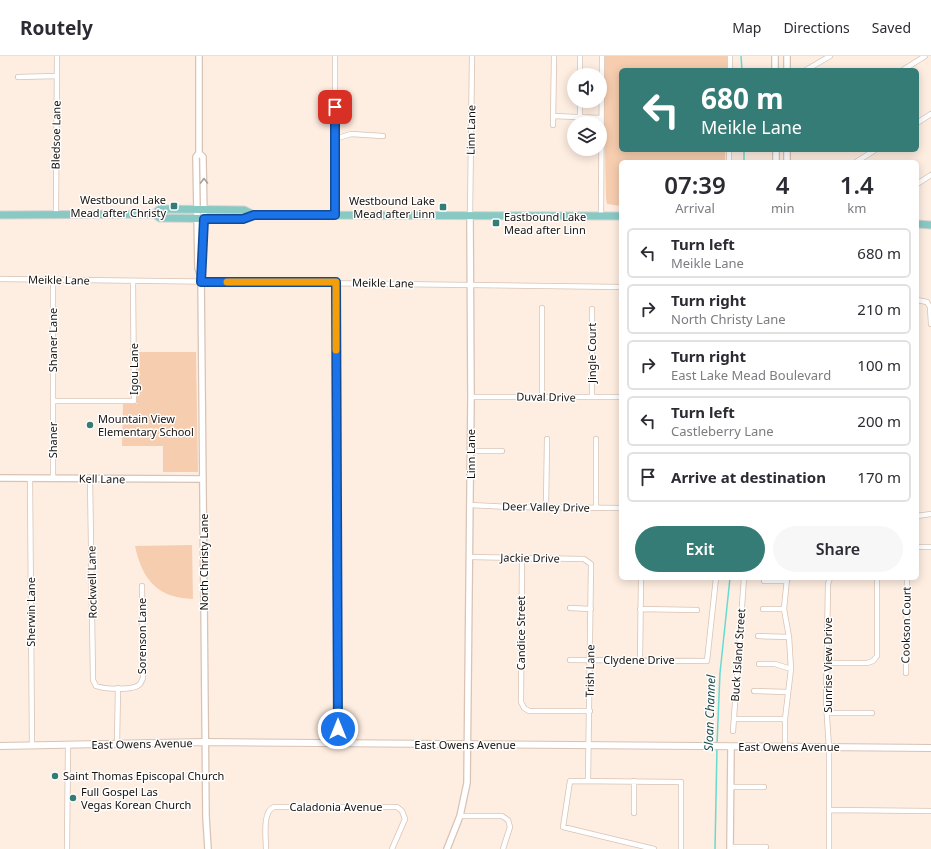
<!DOCTYPE html>
<style>
body{margin:0;font-family:"Noto Sans",sans-serif;background:#f7f7f7;color:#2b2b33;height:100vh;display:flex;flex-direction:column;font-size:15px;white-space:nowrap}
*{box-sizing:border-box;margin:0}
p{font-size:13px;color:#7c7c81}
.icon{flex:none;width:22px;height:22px;fill:none;stroke:currentColor;stroke-width:2;stroke-linecap:round;stroke-linejoin:round}
.map{position:relative;flex:1;overflow:hidden}
.sheet{position:absolute;left:619px;top:104px;width:300px;height:420px;display:flex;flex-direction:column;background:#fff;border-radius:6px;box-shadow:0 2px 10px #0003}
.sheet>*{flex:none}
.top-card{position:absolute;left:619px;top:12px;width:300px;height:84px;border-radius:6px;box-shadow:0 2px 10px #0003;background:#357c76;color:#fff;overflow:hidden}
.tools{position:absolute;left:567px;top:12px;display:grid;gap:8px}
.tools a{display:grid;place-items:center;width:40px;height:40px;border-radius:50%;background:#fff;box-shadow:0 2px 10px #0003;font-size:20px}
.pin{position:absolute;display:grid;place-items:center;width:34px;height:34px;color:#fff;margin:-17px;border-radius:8px;box-shadow:0 2px 6px #0006}
.me{position:absolute;width:44px;margin:-22px;rotate:0deg;stroke-linejoin:round;filter:drop-shadow(0 0 3px #0008)}
.turn{display:flex;align-items:center;gap:14px;height:84px;padding:0 16px;font-size:18px}
.turn .icon{width:52px;height:52px;stroke-width:2.5}
.turn b{display:block;font-size:28px;line-height:34px}
.eta{display:flex;justify-content:space-evenly;align-items:center;height:68px;text-align:center}
.eta b{font-size:24px;font-weight:600;line-height:28px}
.primary-button{display:flex;gap:8px;margin-top:auto;padding:8px 16px}
.primary-button a{flex:1;height:46px;border-radius:24px;background:#357c76;color:#fff;font-size:16px;font-weight:600;line-height:46px;text-align:center}
.primary-button a+a{background:#f7f7f7;color:#2b2b33}
ul{padding:0;list-style:none}
li{display:flex;align-items:center;gap:12px;height:50px;margin:0 8px 6px;padding:0 8px;border:2px solid #e1e1e2;border-radius:6px}
li div{flex:1}
li b{display:block;font-size:15px}
li em{font-style:normal}
header{display:flex;align-items:center;gap:24px;box-sizing:border-box;height:56px;padding:0 20px;background:#fff;border-bottom:1px solid #e1e1e2}
header strong{font-size:19px}
nav{display:flex;gap:22px;margin-inline-start:auto;font-size:14px}
.map>svg:first-child{display:block}
</style>
<header>
<strong>Routely</strong>
<nav><a>Map</a><a>Directions</a><a>Saved</a></nav>
</header>
<div class="map">
<svg width="931" height="793" viewBox="0 0 931 793">
<rect width="100%" height="100%" fill="#feede1"/>
<!-- green -->
<path fill="#f7cdaf" d="M603,0h126l-1,14h-107v80h104v12h-104v44l-14,-2 -1,-6z
M136,296h60l2,120h-35v-26h-41l1,-42h14z
M192,489l1,54c-36,-1 -51,-20 -58,-53z"/>
<g fill="none" stroke-linecap="round" stroke-linejoin="round">
<!-- stream -->
<path stroke="#66dbd0" stroke-width="1.5" d="M741,0l1,14
M744,106v-12
M717,688l3,-71 10,-95
M715,793l2,-102"/>
<defs>
<path id="minor" d="M730,14v-14
M806,14l24,-14
M903,14l22,-14
M580,19v-19
M18,21l39,-1
M553,60l48,2
M580,61v-16
M917,67l14,-9
M553,69l1,-69
M335,83l16,-5 32,2
M729,106v-12
M856,106l19,-12
M917,128l14,-9
M56,158l1,-158
M335,159v-159
M470,160l2,-160
M601,160l1,-160
M0,223l621,8
M53,224v199
M336,226l2,461
M917,244l10,2 3,5 1,17
M542,340v-88
M471,341h150
M592,341v-88
M53,345h81l-1,-120
M471,395h31
M30,422l2,268
M90,422l3,202 3,6c8,3 38,5 44,-2 1,-1 2,-4 3,-6l-1,-92
M470,449l40,2 111,1
M546,451l1,-68
M596,452v-69
M917,460l14,-2
M917,491h14
M470,501l114,2 7,5 -3,217
M522,502l-1,144 3,6 5,3h61
M764,525h23
M570,552l21,1
M640,553l57,1
M763,553h21
M758,580l31,1
M570,604l137,1 9,-83
M640,604l1,-82
M826,607h41l6,-2 4,-5v-78
M759,608h16l16,5
M906,617l1,-95
M754,635l34,1
M827,657h45
M734,663h51
M733,675l11,-153
M117,688l1,-56
M785,691v-28l6,-50 -2,-32 -5,-28 3,-31
M730,731h34
M829,754l102,1
M634,757v-32
M460,760h42l6,4 2,7 -7,22
M730,791h36
M67,793l1,-104
M266,793c0,-11 -4,-38 8,-42h123l5,4 3,8 -13,30
M654,793l-91,-22 7,-46 111,1v67
M829,793v-101l-3,-46 2,-118 2,-6"/>
<path id="tertiary" d="M199,0v97l-3,4 2,111 2,6
M775,0v14
M787,0v14
M776,94v12
M787,94v12
M199,97l4,4v4l1,58 -3,56 5,542 2,32
M0,422l203,1
M447,793l13,-33 7,-33 4,-386 -1,-181
M730,793l1,-102"/>
<path id="secondary" d="M0,690l206,-4 725,6"/>
<path id="primary" d="M154,158l6,-5 84,1 10,5
M0,159l154,-1 6,4 83,1 11,-4 367,1
M917,168l14,1"/>
</defs>
<!-- minor casing -->
<use href="#minor" stroke="#d8c3b5" stroke-width="6"/>
<!-- tertiary casing -->
<use href="#tertiary" stroke="#d8c3b5" stroke-width="8"/>
<!-- secondary casing -->
<use href="#secondary" stroke="#d8c3b5" stroke-width="8"/>
<!-- primary casing -->
<use href="#primary" stroke="#d5d4d3" stroke-width="9"/>
<!-- minor -->
<use href="#minor" stroke="#fff" stroke-width="4.5"/>
<!-- tertiary -->
<use href="#tertiary" stroke="#fff" stroke-width="5.5"/>
<!-- secondary -->
<use href="#secondary" stroke="#fff" stroke-width="6"/>
<!-- primary -->
<use href="#primary" stroke="#89c9c4" stroke-width="7"/>
</g>
<!-- one-way arrows -->
<defs><path id="oneway-chevron" d="M-2-3.5L2.5 0L-2 3.5" fill="none" stroke-width="1.6" stroke-linecap="round" stroke-linejoin="round"/></defs>
<use stroke="#a2a09e" href="#oneway-chevron" transform="translate(204 125) rotate(-91)"/>
<g fill="none" stroke-linecap="round" stroke-linejoin="round">
<defs>
<path id="route" d="M335,51v108h-81l-11,4h-39l-3,63h135l2,447"/>
</defs>
<!-- route casing -->
<use href="#route" stroke="#114b97" stroke-width="10"/>
<!-- route -->
<use href="#route" stroke="#1a73e8" stroke-width="7"/>
<!-- slow -->
<path stroke="#f59e0b" stroke-width="7" d="M227,226h109v68"/>
</g>
<!-- markers -->
<g fill="#357c76" stroke="#fefefe" stroke-width="1.5">
<rect x="170" y="146" width="8" height="8" rx="2"/>
<rect x="439" y="147" width="8" height="8" rx="2"/>
<rect x="492" y="163" width="8" height="8" rx="2"/>
<circle cx="90" cy="369" r="4"/>
<circle cx="55" cy="720" r="4"/>
<circle cx="73" cy="742" r="4"/>
</g>
<g text-anchor="middle" stroke-width="3" stroke-linejoin="round" paint-order="stroke">
<!-- street labels -->
<g font-size="11" fill="#17110c" stroke="#fefefe">
<text transform="translate(471 74) rotate(-89)" y="4">Linn Lane</text>
<text transform="translate(56 79) rotate(-89)" y="4">Bledsoe Lane</text>
<text transform="translate(59 224) rotate(1)" y="4">Meikle Lane</text>
<text transform="translate(383 227) rotate(1)" y="4">Meikle Lane</text>
<text transform="translate(53 284) rotate(-90)" y="4">Shaner Lane</text>
<text transform="translate(592 297) rotate(-90)" y="4">Jingle Court</text>
<text transform="translate(134 313) rotate(-90)" y="4">Igou Lane</text>
<text transform="translate(546 341) rotate(1)" y="4">Duval Drive</text>
<text transform="translate(53 384) rotate(-90)" y="4">Shaner</text>
<text transform="translate(471 398) rotate(-90)" y="4">Linn Lane</text>
<text transform="translate(102 423) rotate(1)" y="4">Kell Lane</text>
<text transform="translate(546 451) rotate(1)" y="4">Deer Valley Drive</text>
<text transform="translate(530 502) rotate(1)" y="4">Jackie Drive</text>
<text transform="translate(204 506) rotate(-90)" y="4">North Christy Lane</text>
<text transform="translate(92 526) rotate(-91)" y="4">Rockwell Lane</text>
<text transform="translate(31 556) rotate(-90)" y="4">Sherwin Lane</text>
<text transform="translate(906 569) rotate(-89)" y="4">Cookson Court</text>
<text transform="translate(521 577) rotate(-90)" y="4">Candice Street</text>
<text transform="translate(142 580) rotate(-90)" y="4">Sorenson Lane</text>
<text transform="translate(738 599) rotate(-86)" y="4">Buck Island Street</text>
<text x="639" y="608">Clydene Drive</text>
<text transform="translate(828 609) rotate(-90)" y="4">Sunrise View Drive</text>
<text transform="translate(590 615) rotate(-89)" y="4">Trish Lane</text>
<text transform="translate(142 688) rotate(-1)" y="4">East Owens Avenue</text>
<text x="465" y="693">East Owens Avenue</text>
<text x="789" y="695">East Owens Avenue</text>
<text x="336" y="755">Caladonia Avenue</text>
</g>
<!-- poi labels -->
<g font-size="11" fill="#17110c" stroke="#fefefe" text-anchor="start">
<text x="166" y="148" text-anchor="end">Westbound Lake<tspan x="166" dy="13">Mead after Christy</tspan></text>
<text x="435" y="149" text-anchor="end">Westbound Lake<tspan x="435" dy="13">Mead after Linn</tspan></text>
<text x="504" y="165">Eastbound Lake<tspan x="504" dy="13">Mead after Linn</tspan></text>
<text x="98" y="367">Mountain View<tspan x="98" dy="13">Elementary School</tspan></text>
<text x="63" y="724">Saint Thomas Episcopal Church</text>
<text x="81" y="740">Full Gospel Las<tspan x="81" dy="13">Vegas Korean Church</tspan></text>
</g>
<!-- water labels -->
<g font-size="12" font-style="italic" fill="#164b46" stroke="#fefefe">
<text transform="translate(710 657) rotate(-88)" y="4">Sloan Channel</text>
</g>
</g>
</svg>
<div class="tools">
<a><svg class="icon" aria-label="sound" viewBox="0 0 24 24"><path d="M4 9h4l5-4v14l-5-4H4zM17 9q2 3 0 6"/></svg></a>
<a><svg class="icon" aria-label="layers" viewBox="0 0 24 24"><path d="M12 4l9 5-9 5-9-5zM3 14l9 5 9-5"/></svg></a>
</div>
<div class="pin" style="left:335px;top:51px;background:#d93025"><svg class="icon" aria-label="arrive" viewBox="0 0 24 24"><path d="M6 21V4h12l-3 4 3 4H6"/></svg></div>
<svg class="me" style="left:338px;top:673px" viewBox="-20 -20 40 40"><circle r="17" fill="#1a73e8" stroke="#fff" stroke-width="3"/><path d="M0-11L8 9 0 5-8 9z" fill="#fff"/></svg>
<div class="top-card">
<div class="turn"><svg class="icon" aria-label="left" viewBox="0 0 24 24"><path d="M17 20v-9H6M10 6l-5 5 5 5"/></svg><div><b>680 m</b>Meikle Lane</div></div>
</div>
<section class="sheet">
<div class="eta">
<div><b>07:39</b><p>Arrival</p></div>
<div><b>4</b><p>min</p></div>
<div><b>1.4</b><p>km</p></div>
</div>
<ul>
<li><svg class="icon" aria-label="left" viewBox="0 0 24 24"><path d="M17 20v-9H6M10 6l-5 5 5 5"/></svg><div><b>Turn left</b><p>Meikle Lane</p></div><em>680 m</em></li>
<li><svg class="icon" aria-label="right" viewBox="0 0 24 24"><path d="M7 20v-9h11M14 6l5 5-5 5"/></svg><div><b>Turn right</b><p>North Christy Lane</p></div><em>210 m</em></li>
<li><svg class="icon" aria-label="right" viewBox="0 0 24 24"><path d="M7 20v-9h11M14 6l5 5-5 5"/></svg><div><b>Turn right</b><p>East Lake Mead Boulevard</p></div><em>100 m</em></li>
<li><svg class="icon" aria-label="left" viewBox="0 0 24 24"><path d="M17 20v-9H6M10 6l-5 5 5 5"/></svg><div><b>Turn left</b><p>Castleberry Lane</p></div><em>200 m</em></li>
<li><svg class="icon" aria-label="arrive" viewBox="0 0 24 24"><path d="M6 21V4h12l-3 4 3 4H6"/></svg><div><b>Arrive at destination</b></div><em>170 m</em></li>
</ul>
<div class="primary-button"><a>Exit</a><a>Share</a></div>
</section>
</div>
